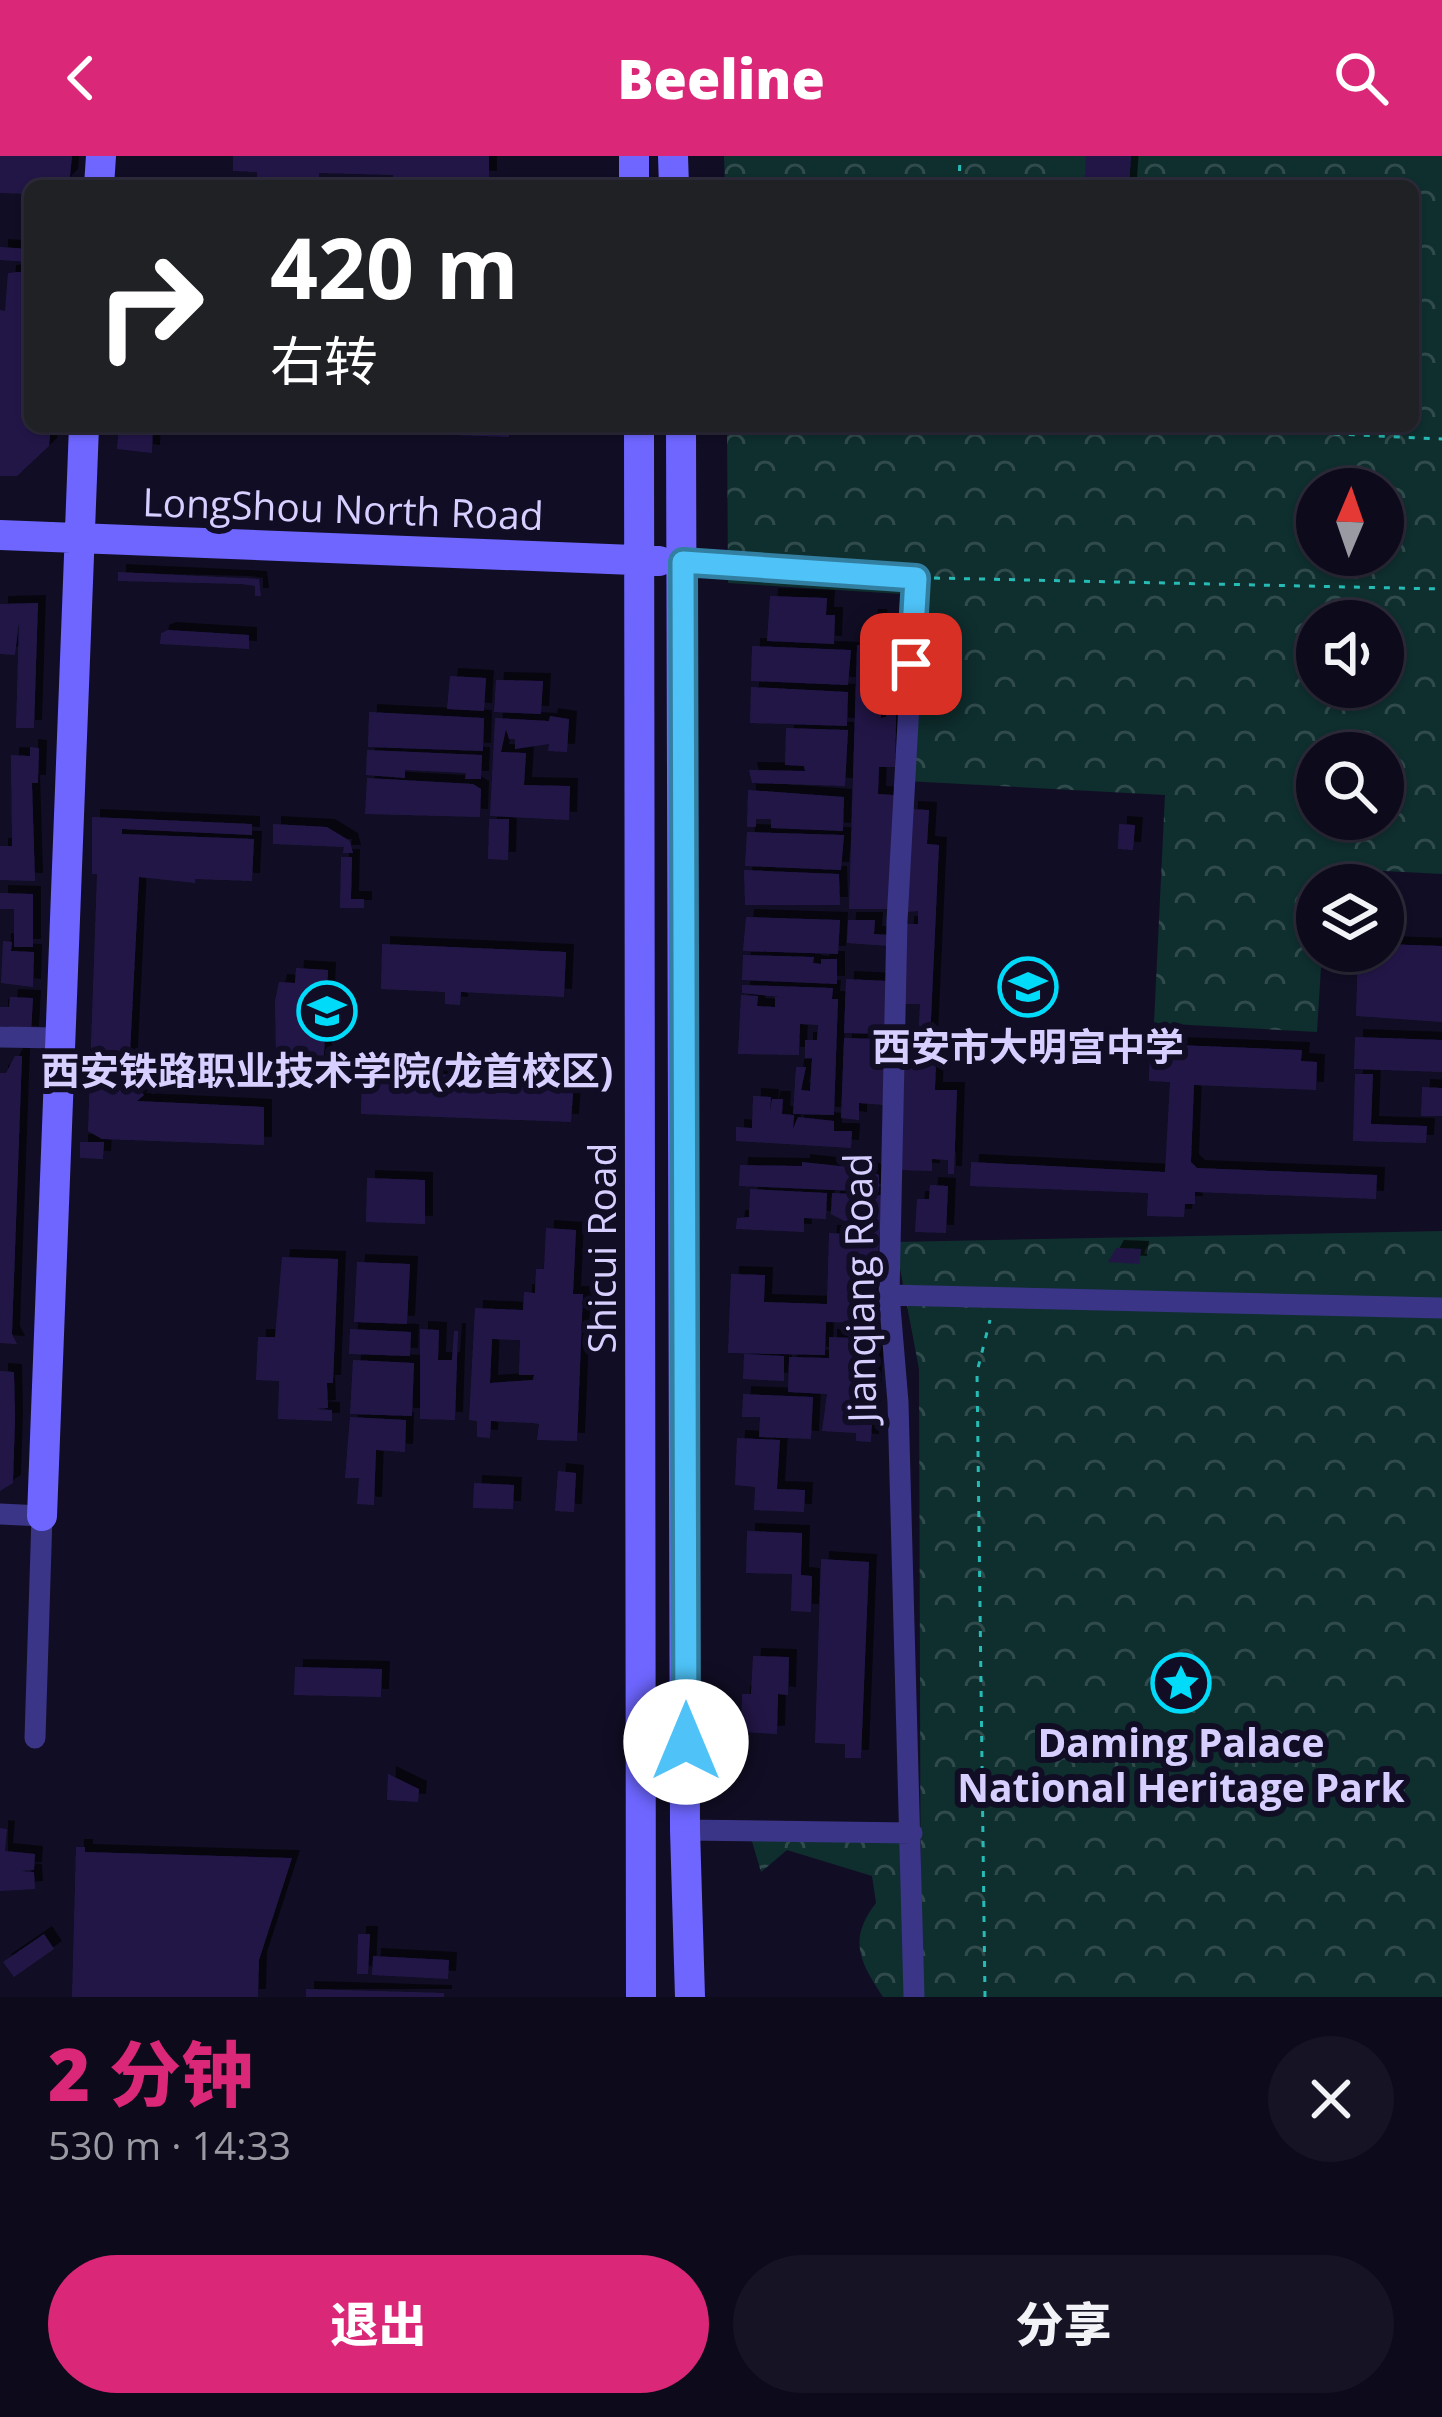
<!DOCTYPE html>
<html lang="zh">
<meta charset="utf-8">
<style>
body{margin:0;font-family:"Open Sans","Noto Sans SC",sans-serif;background:#161324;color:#f1f3f6;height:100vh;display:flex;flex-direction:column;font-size:45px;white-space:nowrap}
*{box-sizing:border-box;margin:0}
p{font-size:39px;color:#9a9aa3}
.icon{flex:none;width:66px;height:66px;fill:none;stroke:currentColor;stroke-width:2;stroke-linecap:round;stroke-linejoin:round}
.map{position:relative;height:1841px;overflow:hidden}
.drawer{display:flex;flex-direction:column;background:#0d0a1b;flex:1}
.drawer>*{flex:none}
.banner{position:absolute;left:24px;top:24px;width:1395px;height:252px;border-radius:18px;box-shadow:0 3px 9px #0004,0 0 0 3px #2d2b3a;background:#202124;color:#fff;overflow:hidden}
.needle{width:78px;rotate:2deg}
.buttons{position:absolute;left:1296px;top:312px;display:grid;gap:24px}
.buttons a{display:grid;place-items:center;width:108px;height:108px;border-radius:50%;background:#0d0a1b;box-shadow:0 3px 9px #0004,0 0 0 3px #2d2b3a;font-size:60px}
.pin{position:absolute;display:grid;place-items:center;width:102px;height:102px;color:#fff;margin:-51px;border-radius:24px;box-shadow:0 6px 18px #0006}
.me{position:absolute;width:132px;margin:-66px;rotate:0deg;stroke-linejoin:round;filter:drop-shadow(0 0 9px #0008)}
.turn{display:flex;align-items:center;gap:42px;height:252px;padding:0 48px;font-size:54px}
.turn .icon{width:156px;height:156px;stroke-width:2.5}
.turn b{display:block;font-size:84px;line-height:102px}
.round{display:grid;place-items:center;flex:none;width:126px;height:126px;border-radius:63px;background:#161324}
.headline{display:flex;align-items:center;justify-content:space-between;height:204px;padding:0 48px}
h1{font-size:72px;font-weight:800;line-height:90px;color:#db2777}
.primary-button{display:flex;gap:24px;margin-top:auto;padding:24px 48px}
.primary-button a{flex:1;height:138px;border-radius:72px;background:#db2777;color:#fff;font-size:48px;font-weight:800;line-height:138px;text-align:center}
.primary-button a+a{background:#161324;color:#f1f3f6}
header{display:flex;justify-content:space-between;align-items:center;height:156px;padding:0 48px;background:#db2777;color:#fff;font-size:54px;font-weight:800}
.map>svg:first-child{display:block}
</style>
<header><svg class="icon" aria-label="back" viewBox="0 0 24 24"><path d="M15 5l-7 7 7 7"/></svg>Beeline<svg class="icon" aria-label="search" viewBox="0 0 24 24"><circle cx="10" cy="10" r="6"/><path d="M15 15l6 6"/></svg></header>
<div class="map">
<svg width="1442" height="1841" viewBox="0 0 1442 1841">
<defs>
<pattern id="forest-crowns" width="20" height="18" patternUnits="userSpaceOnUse" patternTransform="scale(3)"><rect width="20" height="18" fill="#0f2e2e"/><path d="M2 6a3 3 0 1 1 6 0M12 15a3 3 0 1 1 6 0" fill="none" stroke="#314b4d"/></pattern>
<filter id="shadow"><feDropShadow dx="8" dy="-8" stdDeviation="0" flood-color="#0009"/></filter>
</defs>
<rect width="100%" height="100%" fill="#110d24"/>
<!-- forest -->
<path fill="url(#forest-crowns)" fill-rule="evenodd" d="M724,0h718v718l-115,-6 -1,17h-9v66h5l-5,81 -163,-9 11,-228 -259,-14 11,-186 -189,-12 -1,-157h686v-240h-688zM1317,333h66v66h-66zM1317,465h66v66h-66zM1317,597h66v66h-66z
M1442,1075v766h-521l-2,-628 -24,-127z
M751,1682l150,2 3,157h-21c-24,-36 -35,-58 -7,-94l-4,-27 -85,-26 -26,22z"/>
<!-- building -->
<path fill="#221846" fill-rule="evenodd" filter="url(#shadow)" d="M0,0h72l-2,21 -9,9h-31v8l-30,-1z
M233,0h256v23l-74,-2v7l-22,-1v-8l-74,-2v7l-62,-2v-6l-24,-1z
M1086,0h45l-2,30h-45z
M0,91l30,2v13l-30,-2z
M30,115v155h21l-2,20 -32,30h-17v-166l5,1 3,-38z
M119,270h34l-1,27 -35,-4z
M327,270h81v8l-81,-3z
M453,270h57l-1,11 -56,-2z
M118,416l141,7 2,17h-6v-10l-14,-2 -123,-3z
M770,440l57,2 -1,17h9l-1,29 -67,-3z
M38,447l-4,125h-18l3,-107 -4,34 -15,-1v-50z
M870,461h9l5,29h15l-1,27h-15l-2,45 5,-1v-40h11l-2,90h-16l-1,27 16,1 -5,114h-40l8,-264h9z
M168,474l81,5v14l-89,-5 1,-11z
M752,490l99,4 -3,35 -97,-4z
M450,520l36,2 -2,33 -37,-2z
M496,524l47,1 -2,33 -47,-2z
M751,531l97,5 -1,34 -97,-3z
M369,556l115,6 -1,33 -115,-4z
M550,560l19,3 -2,33 -19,-1 1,-7 -34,5v-10h-6l-3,-10 -5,23 25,1 -2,32 46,1 -1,34 -79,-4 5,-98 54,3z
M786,572l62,2 -3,56 -93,-3 -3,-13 56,1 -1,-5 -19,-1z
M30,591l9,1 -1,35h-6l3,98 -35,-1v-34h12l-1,-91 19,1z
M367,594l115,5 -1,24h-16l1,-6 -61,-3v8l-39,-3z
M367,622l106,6 8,5 -1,28 -115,-3z
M748,634l96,7 -1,34 -72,-3v-9h-15v8h-9z
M910,653l19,1 -2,34 12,1 -10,218h7l-1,27h22l-3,84h-6v-14l-16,-1v12l-32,-1 3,-108h14l3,-58h-17l3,-80h12v-13l-12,1z
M92,661l160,7v11l-130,-6v5l132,5 -2,42 -57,-2v4l-56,-6 -11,216 8,-7 8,9 -7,6 127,6v38l-162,-6 -14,-8 9,-257h-5z
M489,663h20l-1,41 -20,-1z
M273,668l54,3 23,14 3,12h-10l1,-6 -71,-3z
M1119,668l16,1 -2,25 -15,-1z
M747,676l97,3 -3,35 -96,-4z
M341,701h11l-1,42h13v9h-24z
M744,714l95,4 1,31h-95z
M0,737l33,1v53h-19v-38h-14z
M746,761l94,3 -2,34 -95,-3z
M848,764h27l-1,14 16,1 -1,11 -42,-3z
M3,785l9,1 -1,9 23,1 -1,35 -32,-4z
M382,788l184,8 -2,45 -103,-5 -1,13 -15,-1v-12l-64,-3z
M1383,788l59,2v76l-86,-6 2,-65h25z
M743,799l71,2 -1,6 8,1v-5h16v25l-95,-4z
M296,812l32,2 -5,106 -31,-1 1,-16 -17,-1 -1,-57 4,-19 16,1z
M846,823l42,2 -2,53 -42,-1z
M742,829l91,3 -1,11h6l-4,116 -41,-1 3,-47h10l-5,23 9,1 2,-33h-7v-18h12l1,-15 -18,-1 -1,31 -61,-1 3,-59 17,1 -1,10 18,1v-10l15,1 -48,-5z
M10,841l23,1 -2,36 -23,-1 1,-7h-9v-19h9z
M1355,881l87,3v32l-88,-3z
M844,882l42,1 -2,66 -25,-2v17l-18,-2z
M1150,888l152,6 -1,11 16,1 -1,28 -122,-5 -3,77 6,6 180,7 -1,24 -181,-7v12h-10l-1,13 -37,-1 1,-23 -178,-7 1,-24 194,10 5,-90 -21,-1z
M15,900h7l-10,278 5,10 -17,-1v-270h6z
M393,909l41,2 -1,7 141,6 -3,42 -210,-8 1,-43 31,1z
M1355,918h18l-2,50 56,2 -1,17 -73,-2z
M1422,931l20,1v28h-21z
M753,940l18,1 -1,15 2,-13h11l-1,15 12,1 -1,14 5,-12 36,4v10h18l-1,17 -115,-7v-14l16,1z
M80,986h24l-1,17 -23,-1z
M802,1006l65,7 12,6v17l-140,-6 1,-21 62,1z
M367,1022l58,2v44l-59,-2z
M930,1029l18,1 -2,47 -31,-1 2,-33h12z
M750,1033l77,4 -1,26 -22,-1v14l-68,-3 1,-11 12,-1z
M832,1037l50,2 -7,110 -13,-1 -2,9h8l-1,10 -41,-1 -1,33 -97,-2 3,-79 34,1 -1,27 63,2 2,-71 15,1 4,-11 -17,-9z
M546,1072l30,2 -3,64h10l-6,147 -40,-1 2,-16 -6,-1 -42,-2 -1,17 -13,-1v-16l-8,-1 6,-112 48,2 1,-18 11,1 1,-24h8zM492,1183l28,1 -1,35h15l-1,5 -43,3z
M1116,1092l25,1 -2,15 -31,-2z
M282,1101l56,2 -5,124h-6l1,25 -13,1 17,1v11l-54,-2 1,-38 -23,-1 2,-43h17z
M357,1106l53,2 -3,60 -53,-2z
M350,1173l61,3 -1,24 -61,-2z
M420,1173l19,1 -1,30h14l2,-29h4l-3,89 -35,-1z
M829,1181l47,2 -5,103 -15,-1v-8l-34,-2 5,-37 -39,-2 1,-35 40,1z
M744,1198l40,2v25l-41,-2z
M353,1204l61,3 -2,53 -62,-2z
M0,1215l14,1 1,46 -2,65 -13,8z
M743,1238l70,3 -2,42 -52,-2 1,-20h-18z
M350,1261l56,3 -1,32 -29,-2 -2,55 -17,-1 2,-26h-14z
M737,1282l43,2 -3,49 28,1 -1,22 -50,-2 1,-23 -20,-2z
M558,1315l18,2 -2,39 -19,-1z
M474,1327l40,2 -1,24 -40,-1z
M747,1375l55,2 -1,42 11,1 -1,36 -20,-1 1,-37 -46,-1z
M821,1403l48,3 -8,196h-16v-14l-30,-1z
M753,1500l36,1 -1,38 -10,-1 -1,40 -36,-2 1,-38h9z
M295,1511l87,2 -1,28 -87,-2z
M388,1618l31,15 -1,13 -31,-2z
M0,1672l7,1 -2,22 30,3 -1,16 -14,1 14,1 1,17 -35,2z
M76,1691h9v5l207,6 -33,102 -1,37h-186z
M44,1778l10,15 -40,28 -11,-15z
M358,1778h12l-2,40h-11z
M373,1800l76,4 -1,19 -76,-4z
M306,1833l138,4v4h-138z"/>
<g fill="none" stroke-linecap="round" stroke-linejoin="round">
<!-- path -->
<path stroke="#27bbb6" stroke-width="3" stroke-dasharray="6 9" stroke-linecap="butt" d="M959,30l1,-30
M1169,270l273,13
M934,422l508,11
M985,1841l-8,-625 13,-52"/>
<!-- street -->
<path stroke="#3a3586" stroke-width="21" d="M683,406l233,16 -19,343 -8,374 9,107 16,595
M0,881l58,1
M889,1139l553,13
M0,1358l42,2 -7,222
M685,1674l227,3"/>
<!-- secondary -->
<path stroke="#6e66ff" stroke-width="30" d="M634,0v30
M673,0l1,30
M99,30l2,-30
M639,270l2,1571
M681,270l4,1404 5,167
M0,379l659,26
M42,1360l42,-1090"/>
</g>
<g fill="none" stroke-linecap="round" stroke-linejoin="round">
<defs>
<path id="route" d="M686,1586l-3,-1180 233,16 -5,86"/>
</defs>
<!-- route casing -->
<use href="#route" stroke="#337fa1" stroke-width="30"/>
<!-- route -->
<use href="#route" stroke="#4fc3f7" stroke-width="21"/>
</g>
<!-- icons -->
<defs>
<symbol id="school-ring" viewBox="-11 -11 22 22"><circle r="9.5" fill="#110d24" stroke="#00dbfa" stroke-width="1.5"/><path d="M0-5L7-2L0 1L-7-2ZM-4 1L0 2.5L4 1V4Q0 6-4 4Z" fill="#00dbfa"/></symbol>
<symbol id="university-ring" viewBox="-11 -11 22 22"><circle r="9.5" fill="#110d24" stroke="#00dbfa" stroke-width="1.5"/><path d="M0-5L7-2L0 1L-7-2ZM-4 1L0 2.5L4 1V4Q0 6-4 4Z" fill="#00dbfa"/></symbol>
<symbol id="sight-ring" viewBox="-11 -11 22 22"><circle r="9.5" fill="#110d24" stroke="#00dbfa" stroke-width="1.5"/><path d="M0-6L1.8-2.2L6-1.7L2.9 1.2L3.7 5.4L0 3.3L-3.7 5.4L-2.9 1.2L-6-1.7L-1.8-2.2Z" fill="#00dbfa"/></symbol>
</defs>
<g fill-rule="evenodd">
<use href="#school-ring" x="995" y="798" width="66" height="66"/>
<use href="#university-ring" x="294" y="822" width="66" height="66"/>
<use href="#sight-ring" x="1148" y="1494" width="66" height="66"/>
</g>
<g text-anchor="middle" stroke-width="12" stroke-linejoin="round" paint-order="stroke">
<!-- street labels -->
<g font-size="39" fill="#d6cfff" stroke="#110d24">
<text transform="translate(343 353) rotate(2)" y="14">LongShou North Road</text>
<text transform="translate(602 1092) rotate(-90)" y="14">Shicui Road</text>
<text transform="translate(860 1132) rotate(-91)" y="14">Jianqiang Road</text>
</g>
<!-- poi labels -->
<g font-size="39" font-weight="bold" fill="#d6cfff" stroke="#110d24">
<text x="1028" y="905">西安市大明宫中学</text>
<text x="327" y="929">西安铁路职业技术学院(龙首校区)</text>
<text x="1181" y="1601">Daming Palace<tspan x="1181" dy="45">National Heritage Park</tspan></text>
</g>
</g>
</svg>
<div class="buttons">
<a><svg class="needle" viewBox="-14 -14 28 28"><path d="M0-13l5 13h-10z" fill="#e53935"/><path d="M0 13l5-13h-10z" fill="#9a9aa3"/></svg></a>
<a><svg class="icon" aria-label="sound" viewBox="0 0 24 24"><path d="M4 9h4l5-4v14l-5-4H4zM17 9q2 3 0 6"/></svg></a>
<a><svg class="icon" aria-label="search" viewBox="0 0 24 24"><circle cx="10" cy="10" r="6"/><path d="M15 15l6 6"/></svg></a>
<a><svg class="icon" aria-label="layers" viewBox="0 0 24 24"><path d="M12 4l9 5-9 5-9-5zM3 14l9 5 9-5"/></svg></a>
</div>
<div class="pin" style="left:911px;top:508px;background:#d93025"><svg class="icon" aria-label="arrive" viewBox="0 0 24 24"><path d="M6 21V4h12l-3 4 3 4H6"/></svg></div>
<svg class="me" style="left:686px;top:1586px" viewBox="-20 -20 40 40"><circle r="19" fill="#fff"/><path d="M0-13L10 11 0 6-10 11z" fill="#4fc3f7"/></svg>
<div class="banner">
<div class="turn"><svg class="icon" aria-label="right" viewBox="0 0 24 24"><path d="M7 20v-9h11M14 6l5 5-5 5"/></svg><div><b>420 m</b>右转</div></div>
</div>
</div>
<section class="drawer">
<div class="headline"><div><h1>2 分钟</h1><p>530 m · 14:33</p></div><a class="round"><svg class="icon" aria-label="close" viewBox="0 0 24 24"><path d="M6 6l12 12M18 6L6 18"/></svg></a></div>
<div class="primary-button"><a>退出</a><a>分享</a></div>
</section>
